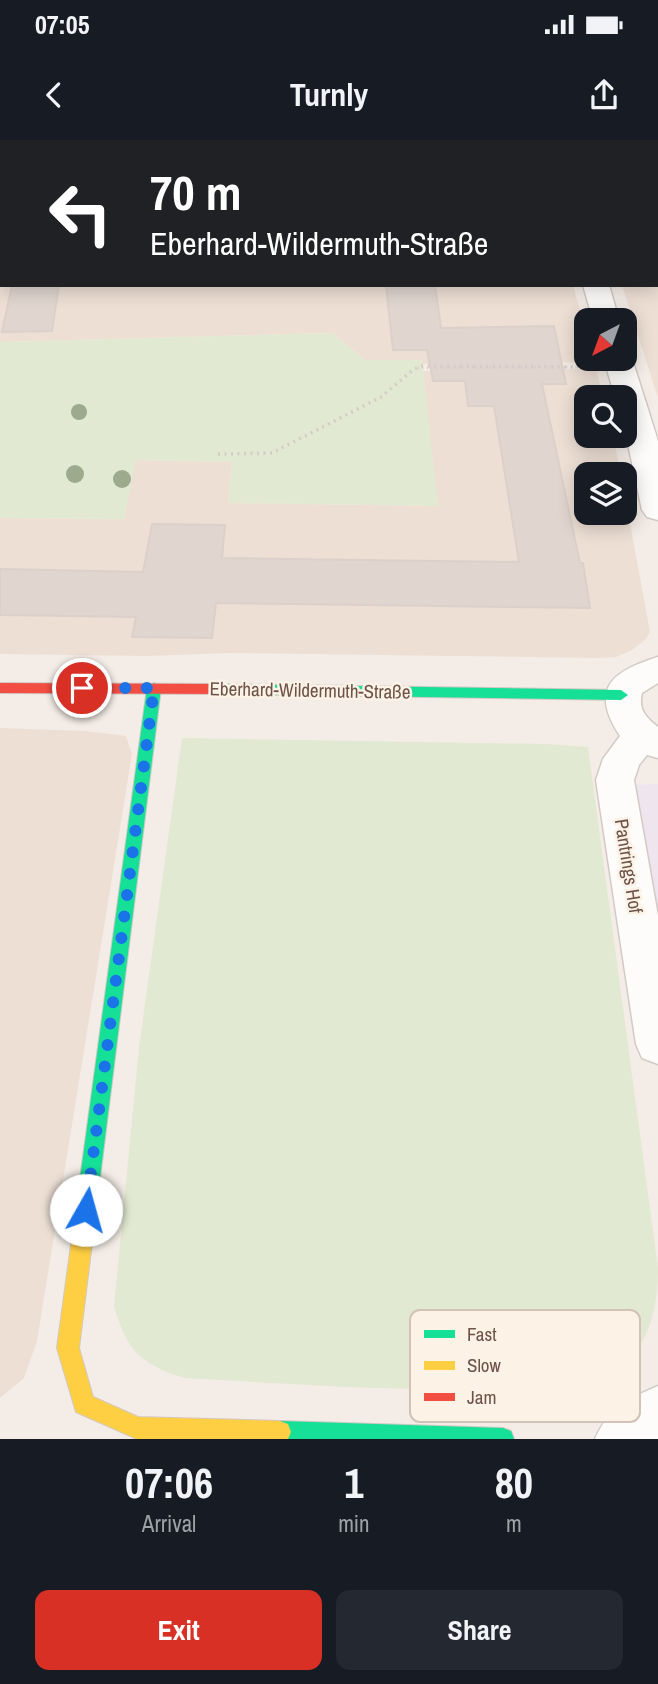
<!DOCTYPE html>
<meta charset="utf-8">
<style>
body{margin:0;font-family:"Archivo Narrow",sans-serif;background:#242831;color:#f1f3f6;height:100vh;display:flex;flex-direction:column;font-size:26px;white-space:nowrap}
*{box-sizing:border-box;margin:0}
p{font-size:23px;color:#9ea1a6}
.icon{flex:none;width:38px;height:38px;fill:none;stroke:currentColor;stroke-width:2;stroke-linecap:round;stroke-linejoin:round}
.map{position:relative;height:1299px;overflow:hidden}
.drawer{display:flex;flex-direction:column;background:#171b24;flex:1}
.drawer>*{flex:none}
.hud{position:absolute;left:0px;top:0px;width:658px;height:147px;box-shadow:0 4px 18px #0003;background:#202124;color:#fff;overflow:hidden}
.needle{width:46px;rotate:221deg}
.fabs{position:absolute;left:574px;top:168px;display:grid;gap:14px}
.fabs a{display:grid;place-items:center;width:63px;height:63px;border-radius:14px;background:#171b24;box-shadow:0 4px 18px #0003;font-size:35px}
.pin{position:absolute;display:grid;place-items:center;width:60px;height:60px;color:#fff;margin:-30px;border:4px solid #fff;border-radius:50%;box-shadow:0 2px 7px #0007}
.me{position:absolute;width:77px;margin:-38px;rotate:7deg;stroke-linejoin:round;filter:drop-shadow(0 0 5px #0008)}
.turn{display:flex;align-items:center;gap:24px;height:147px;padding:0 35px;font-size:32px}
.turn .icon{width:91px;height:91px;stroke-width:2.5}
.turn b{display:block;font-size:49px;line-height:60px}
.eta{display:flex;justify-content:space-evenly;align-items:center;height:119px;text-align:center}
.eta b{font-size:42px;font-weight:700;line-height:49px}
.action{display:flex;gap:14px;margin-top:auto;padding:14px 35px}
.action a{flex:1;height:80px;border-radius:14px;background:#d93025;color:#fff;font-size:28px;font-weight:700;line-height:80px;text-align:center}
.action a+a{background:#242831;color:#f1f3f6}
.status{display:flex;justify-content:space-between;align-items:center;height:49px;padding:0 35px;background:#171b24;direction:ltr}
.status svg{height:19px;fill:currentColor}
header{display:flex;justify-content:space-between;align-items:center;height:91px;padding:0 35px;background:#171b24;font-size:32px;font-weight:700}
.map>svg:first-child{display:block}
</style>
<div class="status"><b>07:05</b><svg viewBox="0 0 49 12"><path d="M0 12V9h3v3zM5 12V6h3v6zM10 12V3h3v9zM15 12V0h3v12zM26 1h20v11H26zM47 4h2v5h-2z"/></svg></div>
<header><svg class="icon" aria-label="back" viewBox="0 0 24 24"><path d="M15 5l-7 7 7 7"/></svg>Turnly<svg class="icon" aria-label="share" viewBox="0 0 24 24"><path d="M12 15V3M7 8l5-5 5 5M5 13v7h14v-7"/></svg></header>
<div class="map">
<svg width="658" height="1299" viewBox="0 0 658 1299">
<rect width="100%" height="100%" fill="#f4ede7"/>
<!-- residential -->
<path fill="#eddfd4" d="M656,95h2v163l-36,-113h34z
M0,96l2,49h571l13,48v26h7l1,3 -172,2 -1,-4h-56l-33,-27 -332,9z
M596,229l7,28h-17v39h27l8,38h-35v39h39v-17l25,136 -4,7 -14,11 -16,7 -16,1 -368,-5 -85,3 -147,-2v-136l124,1 11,-59 97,2 -4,41 209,3 -14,-135z
M0,588l85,3 41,5 6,18 -95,587 -13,37 -24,20z"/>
<!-- industrial -->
<path fill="#e6ddd8" d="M0,0h304l2,2h-304l-2,12z"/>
<!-- education -->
<path fill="#eee5ef" d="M658,644v145l-23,-144z"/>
<!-- green -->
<path fill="#e2e9d2" d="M332,193l33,27h57l16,146 -210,-3 4,-41 -96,-2 -12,59 -124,-1v-176z
M182,598l365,6 41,3 70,521c0,42 -9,83 -48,106 -26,16 -60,12 -89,14 -112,5 -225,-4 -337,-10 -44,-14 -57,-28 -70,-71l25,-260z"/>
<!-- building -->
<path fill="#e0d5cf" stroke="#dcd0ca" stroke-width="2" d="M12,145h47l-7,46 -50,1z
M386,145h49l6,43 113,-2 12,58h-24l38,179h3l7,45 -374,-5 -4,35 -80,-1 4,-20 -136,-2v-46l143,3 9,-48 73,1 -3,33 297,4 -25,-156h-26l-3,-25h-32l-6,-31h-34z"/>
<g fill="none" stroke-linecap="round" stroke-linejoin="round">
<defs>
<path id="street" d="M529,0h22l1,2h-22z
M656,78h2v14h-2z
M0,80h2v14h-2z
M583,145h26l10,35h-26z
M625,212l7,7 26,82v79l-11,-3 -5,-7 -17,-80v-33h-10l-11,-38h21z
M658,517v26l-16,10c-4,16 3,24 16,34v31l-11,-3 -8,10 -5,15 24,136v148l-16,-6 -6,-14 -40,-264 7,-21 17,-23c-31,-47 -8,-65 38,-79z
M658,1246v53h-63c12,-29 35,-41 63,-53z"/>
<path id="fast" d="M154,543l7,5 -62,498 -3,7 -7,3 -7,-3 -3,-7 68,-498z
M223,544l398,6 7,5 -7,5 -398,-6 -7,-5z
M280,1281l223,7 8,3 3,8h-242l-3,-7 3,-8z"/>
<path id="slow" d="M89,1036l7,3 3,7 -20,162 14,49 45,20 142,4 8,3 3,8 -3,7h-151l-61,-27 -19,-64 22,-162 3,-7z"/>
<path id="jam" d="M0,543l223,1 7,5 -7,5 -223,-1z"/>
</defs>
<!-- street casing -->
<use href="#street" stroke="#d3cac5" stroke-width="3"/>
<!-- fast casing -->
<use href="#fast" stroke="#d2c8c4" stroke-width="2"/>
<!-- slow casing -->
<use href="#slow" stroke="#d2c8c4" stroke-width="2"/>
<!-- jam casing -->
<use href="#jam" stroke="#d2c8c4" stroke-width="2"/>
<!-- path-far1 -->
<path stroke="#d5ccc9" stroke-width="2.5" stroke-dasharray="1 3.5" stroke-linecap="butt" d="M418,228l160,-1"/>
<!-- path -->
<path stroke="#d5ccc9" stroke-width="3.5" stroke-dasharray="2 4.5" stroke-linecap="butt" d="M218,314l54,-1 109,-56 33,-28 8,-3 156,1"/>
<!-- street -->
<use href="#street" fill="#fdfcfb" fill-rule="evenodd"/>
<!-- fast -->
<use href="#fast" fill="#16e098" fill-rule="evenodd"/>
<!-- slow -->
<use href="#slow" fill="#ffcf43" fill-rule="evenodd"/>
<!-- jam -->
<use href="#jam" fill="#f24e42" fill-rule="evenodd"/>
</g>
<!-- trees -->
<g fill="#9eaa8d">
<circle cx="79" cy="272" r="8"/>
<circle cx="75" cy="334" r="9"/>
<circle cx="122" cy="339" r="9"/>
</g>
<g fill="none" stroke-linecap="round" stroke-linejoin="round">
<!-- route -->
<path stroke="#1a73e8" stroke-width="12" stroke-dasharray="0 21.6" d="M82,548h72l-68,522"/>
</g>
<g text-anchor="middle" stroke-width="5" stroke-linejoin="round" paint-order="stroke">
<!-- street labels -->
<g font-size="19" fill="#6e534a" stroke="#fdf2e6">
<text transform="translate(310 550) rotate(1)" y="7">Eberhard-Wildermuth-Straße</text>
<text transform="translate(629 726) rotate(81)" y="7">Pantrings Hof</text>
</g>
</g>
<!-- legend -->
<rect x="410" y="1170" width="230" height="112" rx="10" fill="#fdf2e6" stroke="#d2c2b7" stroke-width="2"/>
<rect x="424" y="1190" width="31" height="8" fill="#16e098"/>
<rect x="424" y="1221" width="31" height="9" fill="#ffcf43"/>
<rect x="424" y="1253" width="31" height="8" fill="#f24e42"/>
<g font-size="19" fill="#6e534a">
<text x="467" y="1201">Fast</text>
<text x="467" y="1232">Slow</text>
<text x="467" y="1264">Jam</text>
</g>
</svg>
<div class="fabs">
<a><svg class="needle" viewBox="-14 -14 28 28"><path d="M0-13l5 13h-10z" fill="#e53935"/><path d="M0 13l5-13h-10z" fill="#9ea1a6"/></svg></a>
<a><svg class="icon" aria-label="search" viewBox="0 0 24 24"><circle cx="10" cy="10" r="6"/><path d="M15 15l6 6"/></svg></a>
<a><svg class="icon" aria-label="layers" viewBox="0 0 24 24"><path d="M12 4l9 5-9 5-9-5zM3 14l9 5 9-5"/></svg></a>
</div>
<div class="pin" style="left:82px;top:548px;background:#d93025"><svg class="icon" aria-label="arrive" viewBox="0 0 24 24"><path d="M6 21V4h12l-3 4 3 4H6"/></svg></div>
<svg class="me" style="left:86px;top:1070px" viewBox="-20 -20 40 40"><circle r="19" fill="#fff"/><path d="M0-13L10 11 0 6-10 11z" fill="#1a73e8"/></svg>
<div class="hud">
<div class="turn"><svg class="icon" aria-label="left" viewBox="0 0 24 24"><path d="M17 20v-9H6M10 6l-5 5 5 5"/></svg><div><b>70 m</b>Eberhard-Wildermuth-Straße</div></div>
</div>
</div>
<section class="drawer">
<div class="eta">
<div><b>07:06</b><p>Arrival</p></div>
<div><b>1</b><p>min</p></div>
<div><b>80</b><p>m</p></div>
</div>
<div class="action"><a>Exit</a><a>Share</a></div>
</section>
